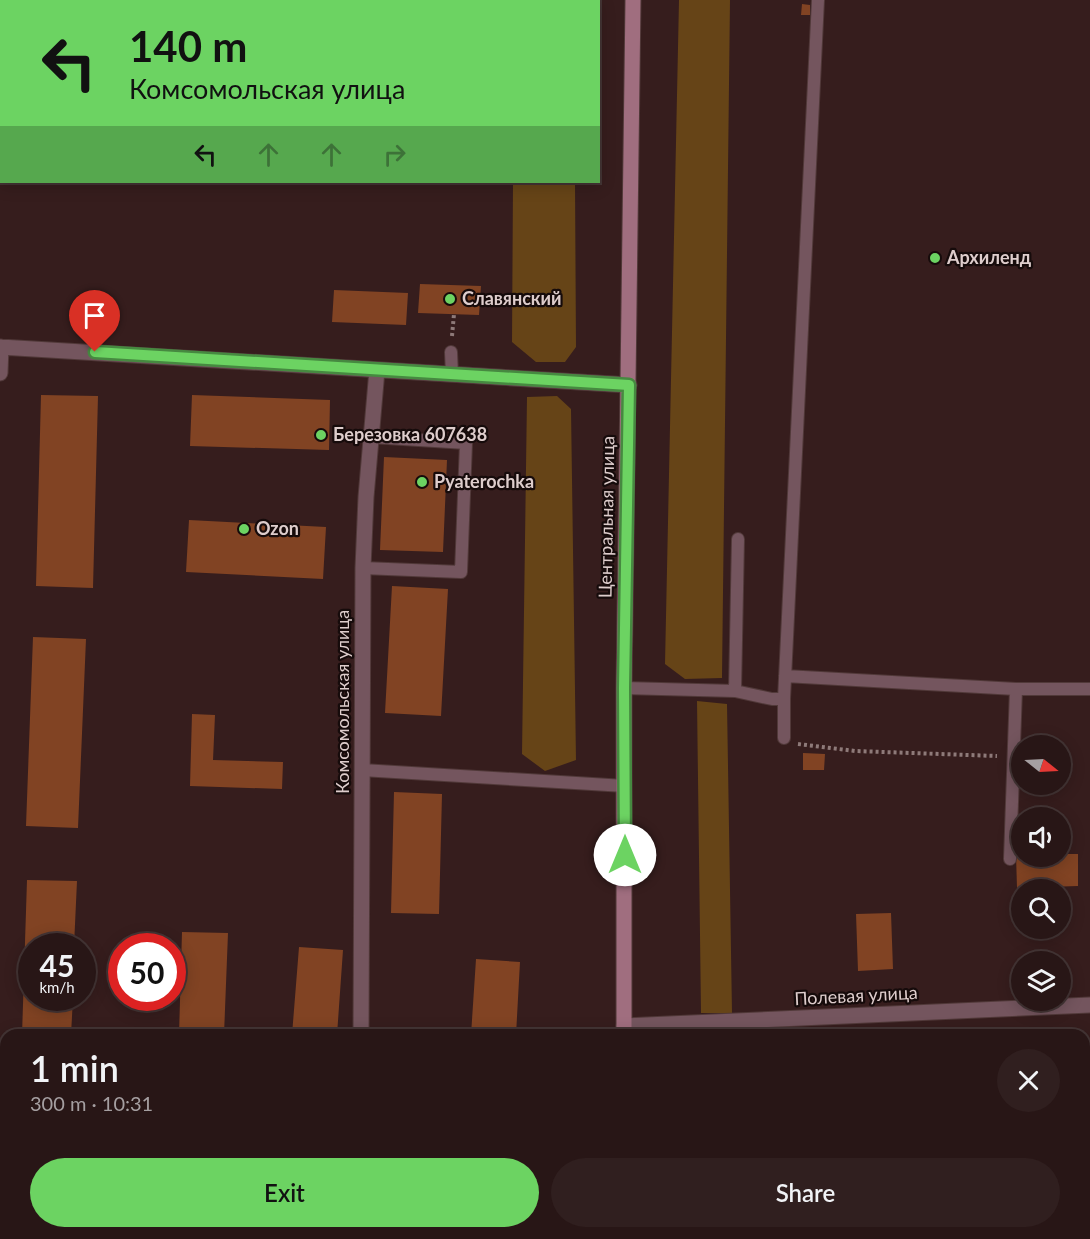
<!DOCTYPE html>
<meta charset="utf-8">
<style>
body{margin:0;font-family:Lato,sans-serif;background:#301f1f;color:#f1f3f6;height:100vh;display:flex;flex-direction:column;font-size:22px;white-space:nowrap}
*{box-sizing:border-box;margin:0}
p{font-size:20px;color:#a59fa1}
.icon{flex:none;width:33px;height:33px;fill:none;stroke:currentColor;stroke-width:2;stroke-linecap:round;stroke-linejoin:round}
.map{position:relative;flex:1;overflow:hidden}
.details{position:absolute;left:0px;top:1029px;width:1090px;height:210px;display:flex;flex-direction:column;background:#281616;border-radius:18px 18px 0 0;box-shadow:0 3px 15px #0003,0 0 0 2px #443535}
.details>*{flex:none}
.top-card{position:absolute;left:0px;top:0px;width:600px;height:183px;box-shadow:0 3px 15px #0003,0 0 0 2px #443535;background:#6cd362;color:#111;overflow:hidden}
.needle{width:39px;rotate:108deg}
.fabs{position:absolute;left:1011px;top:735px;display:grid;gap:12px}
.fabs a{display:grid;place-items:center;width:60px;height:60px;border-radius:50%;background:#281616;box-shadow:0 3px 15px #0003,0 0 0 2px #443535;font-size:30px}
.speed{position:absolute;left:18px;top:933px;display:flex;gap:12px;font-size:30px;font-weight:700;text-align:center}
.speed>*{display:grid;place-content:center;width:78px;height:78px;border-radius:50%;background:#281616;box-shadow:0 3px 15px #0003,0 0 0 2px #443535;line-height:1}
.speed small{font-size:15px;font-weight:400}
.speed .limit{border:9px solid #d22;background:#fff;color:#111}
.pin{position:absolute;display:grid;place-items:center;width:51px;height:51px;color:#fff;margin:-62px -26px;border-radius:50% 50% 50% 0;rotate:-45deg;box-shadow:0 0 6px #0007}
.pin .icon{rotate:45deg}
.me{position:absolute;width:66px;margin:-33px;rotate:0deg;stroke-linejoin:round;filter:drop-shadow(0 0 4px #0008)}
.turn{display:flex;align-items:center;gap:21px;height:126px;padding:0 30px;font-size:27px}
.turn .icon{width:78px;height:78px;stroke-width:2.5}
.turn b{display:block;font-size:42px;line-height:51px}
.lanes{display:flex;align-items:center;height:57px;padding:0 30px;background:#0003;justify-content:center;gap:30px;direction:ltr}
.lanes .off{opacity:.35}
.round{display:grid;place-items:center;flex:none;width:63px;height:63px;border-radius:32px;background:#301f1f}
.summary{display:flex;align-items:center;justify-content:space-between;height:102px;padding:0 30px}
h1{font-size:36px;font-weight:600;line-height:45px}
.primary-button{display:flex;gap:12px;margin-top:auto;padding:12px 30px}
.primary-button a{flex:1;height:69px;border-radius:36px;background:#6cd362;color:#111;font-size:24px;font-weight:600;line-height:69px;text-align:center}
.primary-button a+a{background:#301f1f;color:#f1f3f6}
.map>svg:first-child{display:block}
</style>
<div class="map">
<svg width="1090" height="1239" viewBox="0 0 1090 1239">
<rect width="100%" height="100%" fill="#361d1d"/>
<!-- green -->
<path fill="#664417" d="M679,0h51l-8,678 -37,1 -20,-15z
M513,182h62l1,165 -11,15h-29l-24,-20z
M557,396l14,13 5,351 -31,11 -23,-17 5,-357z
M697,701l30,3 5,309h-31z
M704,1233h29v6h-29z"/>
<!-- building -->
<path fill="#814323" d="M802,4l8,1v10h-9z
M420,284l61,2 -2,29 -61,-2z
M334,290l74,3 -2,32 -74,-3z
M41,395l57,1 -5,192 -57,-2z
M192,395l138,5 -1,50 -139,-4z
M384,457l63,3 -4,92 -63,-2z
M189,520l137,7 -3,52 -137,-7z
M392,586l56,3 -7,127 -56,-3z
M33,637l53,2 -8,189 -52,-2z
M192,714l23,1 -2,45 70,2 -1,27 -92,-3z
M803,753l22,1 -1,16h-21z
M394,792l48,2 -3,120 -48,-1z
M1060,854h18v32l-61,2 -1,-33 44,1z
M27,880l50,1 -3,65h-42v52h41l-2,37h-49z
M891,913l2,56 -35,2 -2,-57z
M182,932l46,1 -4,102h-45z
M299,947l44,3 -6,85h-45z
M476,959l44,3 -4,73h-45z
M121,1233h193v6h-193z
M510,1233h35v6h-36z
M772,1233h49v6h-49z"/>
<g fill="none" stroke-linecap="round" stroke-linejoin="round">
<defs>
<path id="service" d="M451,352l1,23
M363,568l98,4 5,-129 -94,-6
M785,676l231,13 -6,170
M624,688l111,3 3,-152
M1016,689h74
M735,691l37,8h12l34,-699
M784,738v-39
M362,770l263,16
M636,1233l7,6"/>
<path id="minor" d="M0,347l629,38
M0,373l1,-26
M624,1026l466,-21
M361,1035l2,-467 3,-71 11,-127
M0,1116h6"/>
<path id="secondary" d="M624,1035v-347l9,-688
M621,1239v-6"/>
</defs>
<!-- service casing -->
<use href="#service" stroke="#513939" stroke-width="14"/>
<!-- minor casing -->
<use href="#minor" stroke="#513939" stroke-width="17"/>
<!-- secondary casing -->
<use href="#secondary" stroke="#513939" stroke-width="17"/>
<!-- path -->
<path stroke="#8e7a79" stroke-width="4" stroke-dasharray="3 3" stroke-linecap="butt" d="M452,336l2,-22
M798,744l57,7 142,5"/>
<!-- service -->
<use href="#service" stroke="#74555e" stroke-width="12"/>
<!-- minor -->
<use href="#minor" stroke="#74555e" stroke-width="15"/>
<!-- secondary -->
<use href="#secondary" stroke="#a06e7f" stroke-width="15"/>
</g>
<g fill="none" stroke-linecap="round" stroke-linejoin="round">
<defs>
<path id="route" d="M95,352l534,33 -5,303 1,167"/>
</defs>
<!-- route casing -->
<use href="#route" stroke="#468940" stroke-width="15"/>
<!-- route -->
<use href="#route" stroke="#6cd362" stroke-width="10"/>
</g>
<!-- markers -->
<g fill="#6cd362" stroke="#160b0b" stroke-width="2">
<circle cx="935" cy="258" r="6"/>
<circle cx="450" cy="299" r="6"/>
<circle cx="321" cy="435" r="6"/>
<circle cx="422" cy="482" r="6"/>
<circle cx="244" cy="529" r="6"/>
</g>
<g text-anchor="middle" stroke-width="4.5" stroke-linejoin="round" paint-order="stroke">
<!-- poi labels -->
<g font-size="18" font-weight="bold" fill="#decdcc" stroke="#160b0b" text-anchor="start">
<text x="947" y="264">Архиленд</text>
<text x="462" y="305">Славянский</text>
<text x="333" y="441">Березовка 607638</text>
<text x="434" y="488">Pyaterochka</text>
<text x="256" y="535">Ozon</text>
</g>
<!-- street labels -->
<g font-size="18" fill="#decdcc" stroke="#160b0b">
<text transform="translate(607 517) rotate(-89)" y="6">Центральная улица</text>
<text transform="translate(343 702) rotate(-90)" y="6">Комсомольская улица</text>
<text transform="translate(856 996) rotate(-3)" y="6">Полевая улица</text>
</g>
</g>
</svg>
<div class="fabs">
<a><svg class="needle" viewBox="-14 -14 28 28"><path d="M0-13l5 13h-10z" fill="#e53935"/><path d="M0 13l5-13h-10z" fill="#a59fa1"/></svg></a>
<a><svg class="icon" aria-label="sound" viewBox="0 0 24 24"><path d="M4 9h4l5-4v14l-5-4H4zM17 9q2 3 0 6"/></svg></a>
<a><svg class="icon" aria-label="search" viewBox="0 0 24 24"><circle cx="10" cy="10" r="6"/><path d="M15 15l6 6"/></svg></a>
<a><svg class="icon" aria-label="layers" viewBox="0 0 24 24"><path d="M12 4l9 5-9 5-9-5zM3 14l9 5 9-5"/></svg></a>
</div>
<div class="speed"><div>45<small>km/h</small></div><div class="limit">50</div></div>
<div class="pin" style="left:95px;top:352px;background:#d93025"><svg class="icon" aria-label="arrive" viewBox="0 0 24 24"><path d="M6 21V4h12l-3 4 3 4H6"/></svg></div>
<svg class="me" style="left:625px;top:855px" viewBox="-20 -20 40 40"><circle r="19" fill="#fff"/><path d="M0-13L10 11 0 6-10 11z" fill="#6cd362"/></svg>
<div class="top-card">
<div class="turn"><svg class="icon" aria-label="left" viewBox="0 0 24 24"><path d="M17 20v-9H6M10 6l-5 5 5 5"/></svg><div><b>140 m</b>Комсомольская улица</div></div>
<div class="lanes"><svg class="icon" aria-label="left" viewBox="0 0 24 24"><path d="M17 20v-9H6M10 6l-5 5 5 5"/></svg><svg class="icon off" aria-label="ahead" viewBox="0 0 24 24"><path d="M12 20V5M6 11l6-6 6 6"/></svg><svg class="icon off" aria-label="ahead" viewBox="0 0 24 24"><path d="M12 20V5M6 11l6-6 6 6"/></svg><svg class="icon off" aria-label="right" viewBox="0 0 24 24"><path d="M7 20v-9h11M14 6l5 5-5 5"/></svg></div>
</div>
<section class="details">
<div class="summary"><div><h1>1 min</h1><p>300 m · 10:31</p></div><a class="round"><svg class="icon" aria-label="close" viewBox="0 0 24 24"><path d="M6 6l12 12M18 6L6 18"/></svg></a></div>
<div class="primary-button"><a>Exit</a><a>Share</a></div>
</section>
</div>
